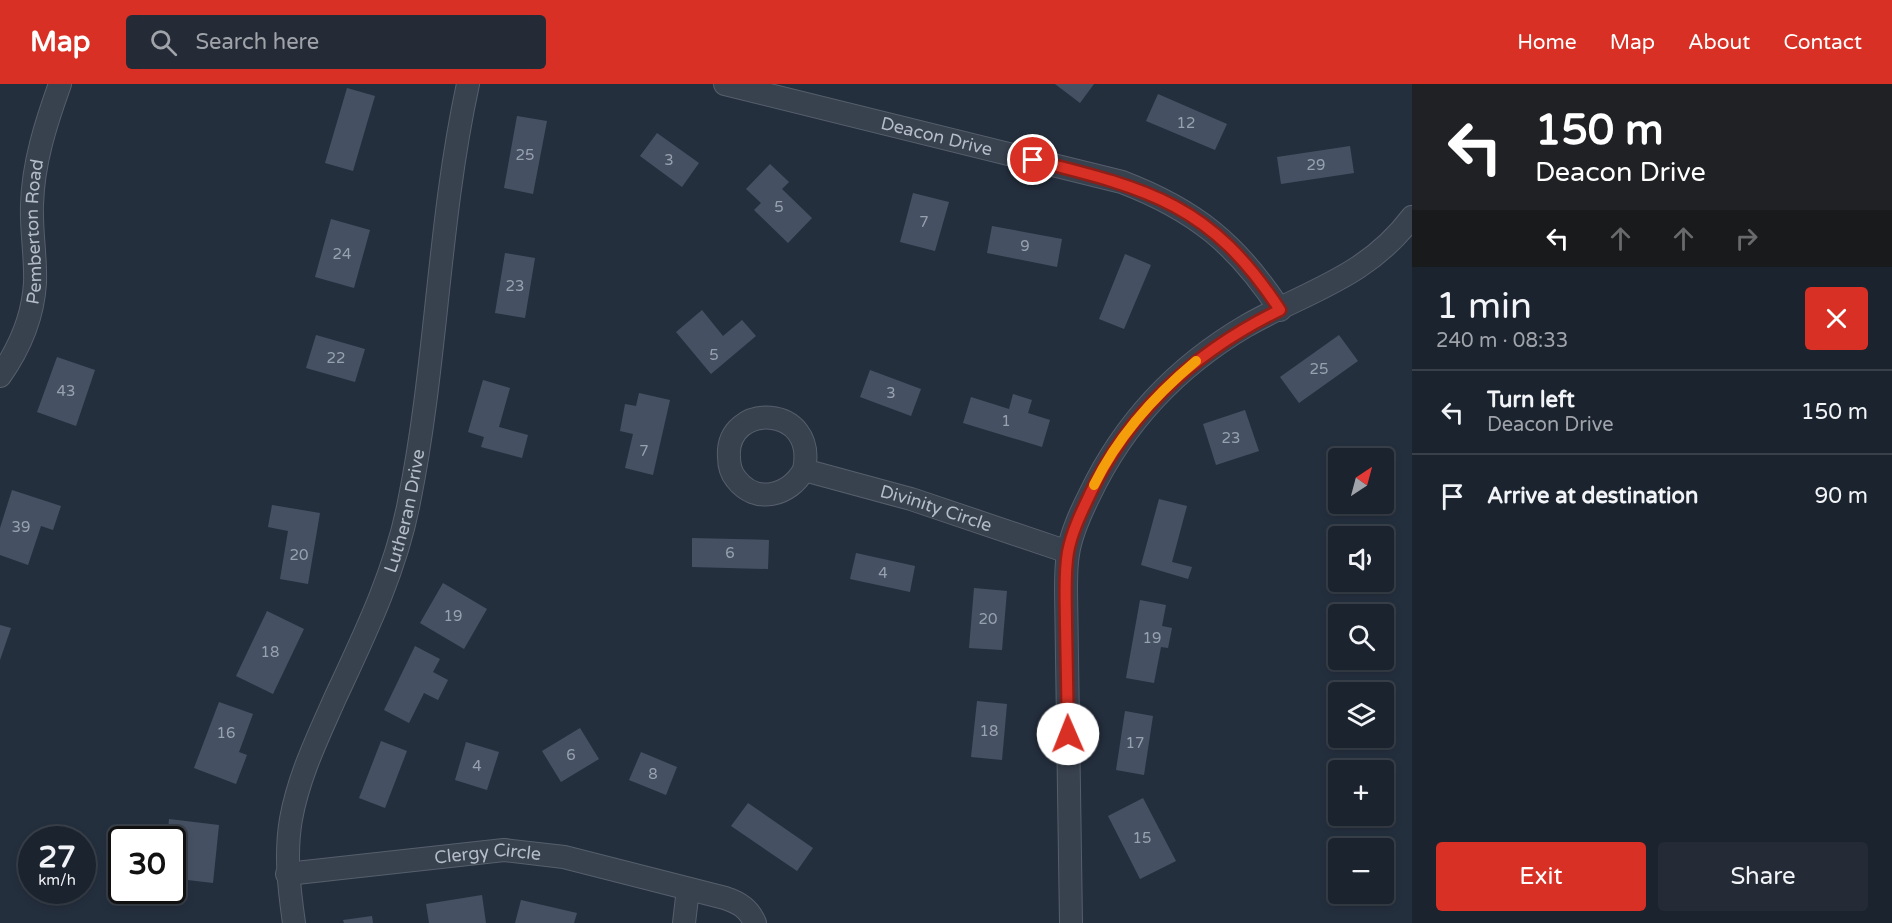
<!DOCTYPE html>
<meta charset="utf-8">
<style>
body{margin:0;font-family:"Varela Round",sans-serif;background:#242b36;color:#f1f3f6;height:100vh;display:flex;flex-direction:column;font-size:22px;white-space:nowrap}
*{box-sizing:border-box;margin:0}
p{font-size:20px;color:#a0a4aa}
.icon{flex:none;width:33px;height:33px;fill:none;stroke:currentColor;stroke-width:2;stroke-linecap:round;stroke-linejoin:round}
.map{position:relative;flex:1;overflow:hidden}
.details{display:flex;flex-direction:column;background:#1b232e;width:480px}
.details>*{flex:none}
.hud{background:#202124;color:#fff;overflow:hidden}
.needle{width:39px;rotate:36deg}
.controls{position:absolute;left:1328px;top:364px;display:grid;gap:12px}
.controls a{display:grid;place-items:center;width:66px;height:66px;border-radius:6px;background:#1b232e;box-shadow:0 3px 9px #0003,0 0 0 2px #39404a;font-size:30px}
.speed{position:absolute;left:18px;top:742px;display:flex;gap:12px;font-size:30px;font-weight:700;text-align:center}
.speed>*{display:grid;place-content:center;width:78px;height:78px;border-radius:50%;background:#1b232e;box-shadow:0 3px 9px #0003,0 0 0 2px #39404a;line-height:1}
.speed small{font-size:15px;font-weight:400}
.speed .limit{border:3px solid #111;border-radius:9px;background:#fff;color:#111}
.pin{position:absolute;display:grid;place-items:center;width:51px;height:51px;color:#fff;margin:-26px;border:3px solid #fff;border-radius:50%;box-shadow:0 2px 6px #0007}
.me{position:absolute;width:66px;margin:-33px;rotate:359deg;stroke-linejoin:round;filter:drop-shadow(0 0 4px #0008)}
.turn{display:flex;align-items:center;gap:21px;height:126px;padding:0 24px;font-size:27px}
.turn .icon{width:78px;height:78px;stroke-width:2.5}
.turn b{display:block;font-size:42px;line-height:51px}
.lanes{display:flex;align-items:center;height:57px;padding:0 24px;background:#0003;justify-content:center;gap:30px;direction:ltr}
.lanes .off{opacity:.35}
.round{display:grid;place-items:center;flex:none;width:63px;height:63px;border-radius:6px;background:#242b36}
.overview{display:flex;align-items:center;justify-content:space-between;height:102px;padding:0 24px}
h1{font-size:36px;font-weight:600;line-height:45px}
.primary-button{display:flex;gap:12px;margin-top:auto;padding:12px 24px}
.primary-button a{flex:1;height:69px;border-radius:6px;background:#d93025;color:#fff;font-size:24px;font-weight:600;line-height:69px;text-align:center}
.primary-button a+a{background:#242b36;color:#f1f3f6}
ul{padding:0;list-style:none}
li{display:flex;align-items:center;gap:18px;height:84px;padding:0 24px;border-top:2px solid #39404a}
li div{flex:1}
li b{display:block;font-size:22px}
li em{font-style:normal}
header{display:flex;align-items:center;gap:36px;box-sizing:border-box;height:84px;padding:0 30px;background:#d93025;color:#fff}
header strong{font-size:28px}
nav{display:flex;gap:33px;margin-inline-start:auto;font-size:21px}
.search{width:420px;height:54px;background:#242b36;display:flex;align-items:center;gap:15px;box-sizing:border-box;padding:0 21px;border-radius:6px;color:#a0a4aa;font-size:22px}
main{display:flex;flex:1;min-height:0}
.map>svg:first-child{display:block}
</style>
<header>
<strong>Map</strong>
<div class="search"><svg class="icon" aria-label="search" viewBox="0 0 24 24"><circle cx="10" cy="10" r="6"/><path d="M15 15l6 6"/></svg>Search here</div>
<nav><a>Home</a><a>Map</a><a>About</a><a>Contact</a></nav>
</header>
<main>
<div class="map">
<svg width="1412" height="839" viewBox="0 0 1412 839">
<rect width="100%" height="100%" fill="#242f3e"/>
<!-- building -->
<path fill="#455162" d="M1055,0h39l-14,19z
M347,4l28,8 -22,75 -28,-8z
M1158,10l69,30 -12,26 -69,-29z
M517,32l30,5 -14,73 -29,-6z
M657,49l42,30 -17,24 -42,-31z
M1350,62l4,27 -73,11 -4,-27z
M770,80l19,18 -7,7 30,29 -24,25 -34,-33 7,-7 -15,-14z
M913,109l36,9 -14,49 -35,-9z
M331,135l39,11 -16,58 -39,-11z
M992,142l70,13 -5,28 -70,-14z
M505,169l30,5 -10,60 -30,-5z
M1125,170l26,11 -27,64 -25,-10z
M702,226l21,26 19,-16 14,16 -45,38 -35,-42z
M316,251l49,14 -10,33 -49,-14z
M1339,251l19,26 -59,42 -19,-26z
M57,273l38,13 -19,56 -39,-14z
M870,286l51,19 -10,27 -51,-19z
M483,296l27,8 -11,39 29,8 -6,23 -41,-11 3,-10 -16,-5z
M639,309l31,7 -17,75 -28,-7 8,-34 -13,-3 5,-27 11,2z
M1013,310l19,6 -4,13 22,7 -8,27 -79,-24 8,-26 38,12z
M1245,326l14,41 -43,14 -13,-41z
M12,406l49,16 -8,24 -12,-4 -13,39 -28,-10v-27z
M1159,415l28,7 -15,56 20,5 -4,12 -47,-14z
M272,421l48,8 -12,71 -28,-5 8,-48 -20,-4z
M692,454l77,2 -1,29 -76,-2z
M856,469l59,13 -5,26 -60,-13z
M443,499l44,26 -23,40 -44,-26z
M974,504l33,3 -5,59 -33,-2z
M1140,516l26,5 -4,21 10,2 -4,20 -7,-1 -7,36 -28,-5z
M267,527l37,18 -31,65 -37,-18z
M0,541l11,3 -11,32z
M415,562l25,13 -7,13 15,8 -10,20 -14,-7 -15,30 -25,-13z
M977,617l30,3 -5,56 -31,-3z
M219,618l34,12 -14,38 8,3 -11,29 -42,-16z
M1125,627l28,5 -9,59 -28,-5z
M580,644l19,31 -38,23 -19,-31z
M381,657l26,10 -22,57 -26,-10z
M466,658l33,10 -12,38 -32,-10z
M641,668l36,15 -11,28 -37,-15z
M1143,714l33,63 -36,18 -32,-63z
M748,719l65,45 -16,23 -66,-45z
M169,735l50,6 -6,58 -34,-4 3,-28 -10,-1v-10h-5z
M482,811l4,28h-57l-3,-19z
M521,816l56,13 -3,10h-59z
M372,832l1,7h-29l-1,-3z"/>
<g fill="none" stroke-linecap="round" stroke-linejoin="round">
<defs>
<g id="minor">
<path id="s1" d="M725,0l397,98c73,28 115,62 158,128"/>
<path id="s2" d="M0,292c19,-27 33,-59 35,-93 1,-26 -4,-52 -3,-78 1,-42 14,-82 28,-121"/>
<path id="s3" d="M804,386c-15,26 -48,35 -68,9 -5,-6 -7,-14 -7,-22 -4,-55 89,-54 75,13l107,29 157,53"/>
<path id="s4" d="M287,790l217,-24 60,7 161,41c15,5 24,11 30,25"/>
<path id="s5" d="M294,839c-5,-35 -9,-69 -3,-104 8,-44 27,-82 45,-123 29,-62 60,-126 73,-194 28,-138 29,-280 59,-418"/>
<path d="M684,839l4,-34"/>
<path d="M1071,839l-5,-333c0,-12 0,-25 2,-36 3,-21 13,-42 22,-60 34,-71 88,-128 156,-168 61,-35 120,-48 166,-109"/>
</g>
</defs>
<!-- minor casing -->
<use href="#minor" stroke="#565f6c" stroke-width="24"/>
<!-- minor -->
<use href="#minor" stroke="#38414e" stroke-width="22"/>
</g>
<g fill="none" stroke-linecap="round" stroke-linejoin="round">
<defs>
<path id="route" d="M1033,76c116,29 178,44 247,150 -82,40 -149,99 -189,182 -9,19 -19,39 -23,60 -4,23 -2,49 -2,73 1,36 1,72 2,109"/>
</defs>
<!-- route casing -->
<use href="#route" stroke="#8d1f18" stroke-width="15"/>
<!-- route -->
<use href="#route" stroke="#d93025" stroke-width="10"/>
<!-- slow -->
<path stroke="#f59e0b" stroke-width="10" d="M1094,401c24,-49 60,-89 102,-124"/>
</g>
<g text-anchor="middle" stroke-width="4.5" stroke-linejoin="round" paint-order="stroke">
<!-- number labels -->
<g font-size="15" fill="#98a1af">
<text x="1186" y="44">12</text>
<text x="525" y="76">25</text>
<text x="669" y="81">3</text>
<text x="1316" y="86">29</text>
<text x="779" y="128">5</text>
<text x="924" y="143">7</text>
<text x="1025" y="167">9</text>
<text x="342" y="175">24</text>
<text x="515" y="207">23</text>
<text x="714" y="276">5</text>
<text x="336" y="279">22</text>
<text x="1319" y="290">25</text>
<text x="66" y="312">43</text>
<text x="891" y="314">3</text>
<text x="1006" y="342">1</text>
<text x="1231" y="359">23</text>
<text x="644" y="372">7</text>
<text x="21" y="448">39</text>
<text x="730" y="474">6</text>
<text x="299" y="476">20</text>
<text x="883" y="494">4</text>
<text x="453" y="537">19</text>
<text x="988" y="540">20</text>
<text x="1152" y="559">19</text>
<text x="270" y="573">18</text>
<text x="989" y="652">18</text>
<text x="226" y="654">16</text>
<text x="1135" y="664">17</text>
<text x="571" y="676">6</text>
<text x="477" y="687">4</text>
<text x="653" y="695">8</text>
<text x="1142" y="759">15</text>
</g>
<!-- street labels -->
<g font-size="18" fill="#b4bcc9" stroke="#1d2633">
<text dy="6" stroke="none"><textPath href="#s1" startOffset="218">Deacon Drive</textPath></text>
<text dy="6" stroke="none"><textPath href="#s2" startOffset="152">Pemberton Road</textPath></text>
<text dy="6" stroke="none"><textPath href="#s3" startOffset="380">Divinity Circle</textPath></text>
<text dy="6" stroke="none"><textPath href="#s5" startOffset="434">Lutheran Drive</textPath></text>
<text dy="6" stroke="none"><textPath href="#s4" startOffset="202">Clergy Circle</textPath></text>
</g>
</g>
</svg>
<div class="controls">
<a><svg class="needle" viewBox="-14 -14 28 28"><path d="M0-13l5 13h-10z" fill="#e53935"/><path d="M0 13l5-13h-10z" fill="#a0a4aa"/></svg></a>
<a><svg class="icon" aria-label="sound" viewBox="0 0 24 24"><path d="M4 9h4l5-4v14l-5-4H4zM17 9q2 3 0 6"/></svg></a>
<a><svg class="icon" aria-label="search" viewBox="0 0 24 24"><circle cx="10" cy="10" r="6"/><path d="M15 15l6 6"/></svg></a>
<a><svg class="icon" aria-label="layers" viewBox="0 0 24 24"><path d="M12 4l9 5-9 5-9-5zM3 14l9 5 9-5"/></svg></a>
<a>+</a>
<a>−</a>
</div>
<div class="speed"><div>27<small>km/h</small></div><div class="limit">30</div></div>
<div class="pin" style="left:1033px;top:76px;background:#d93025"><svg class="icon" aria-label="arrive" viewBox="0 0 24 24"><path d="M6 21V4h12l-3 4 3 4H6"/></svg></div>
<svg class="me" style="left:1068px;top:650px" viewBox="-20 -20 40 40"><circle r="19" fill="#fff"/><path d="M0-13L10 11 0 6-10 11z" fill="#d93025"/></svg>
</div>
<section class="details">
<div class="hud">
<div class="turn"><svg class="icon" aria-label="left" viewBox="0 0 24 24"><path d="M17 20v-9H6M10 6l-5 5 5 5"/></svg><div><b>150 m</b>Deacon Drive</div></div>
<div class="lanes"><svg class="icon" aria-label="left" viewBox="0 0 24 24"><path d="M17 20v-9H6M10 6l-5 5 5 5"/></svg><svg class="icon off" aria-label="ahead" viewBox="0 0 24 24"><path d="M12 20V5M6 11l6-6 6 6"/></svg><svg class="icon off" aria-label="ahead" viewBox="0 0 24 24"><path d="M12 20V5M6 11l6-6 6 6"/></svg><svg class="icon off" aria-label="right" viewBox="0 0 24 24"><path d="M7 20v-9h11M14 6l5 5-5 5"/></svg></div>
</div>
<div class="overview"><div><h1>1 min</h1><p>240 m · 08:33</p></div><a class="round" style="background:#d93025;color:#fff"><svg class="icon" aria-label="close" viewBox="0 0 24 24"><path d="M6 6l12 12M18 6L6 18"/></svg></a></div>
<ul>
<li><svg class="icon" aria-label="left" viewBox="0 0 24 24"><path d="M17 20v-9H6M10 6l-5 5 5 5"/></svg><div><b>Turn left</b><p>Deacon Drive</p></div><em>150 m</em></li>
<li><svg class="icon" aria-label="arrive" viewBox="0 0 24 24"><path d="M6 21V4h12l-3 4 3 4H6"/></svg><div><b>Arrive at destination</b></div><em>90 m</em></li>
</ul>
<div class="primary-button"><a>Exit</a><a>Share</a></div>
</section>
</main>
